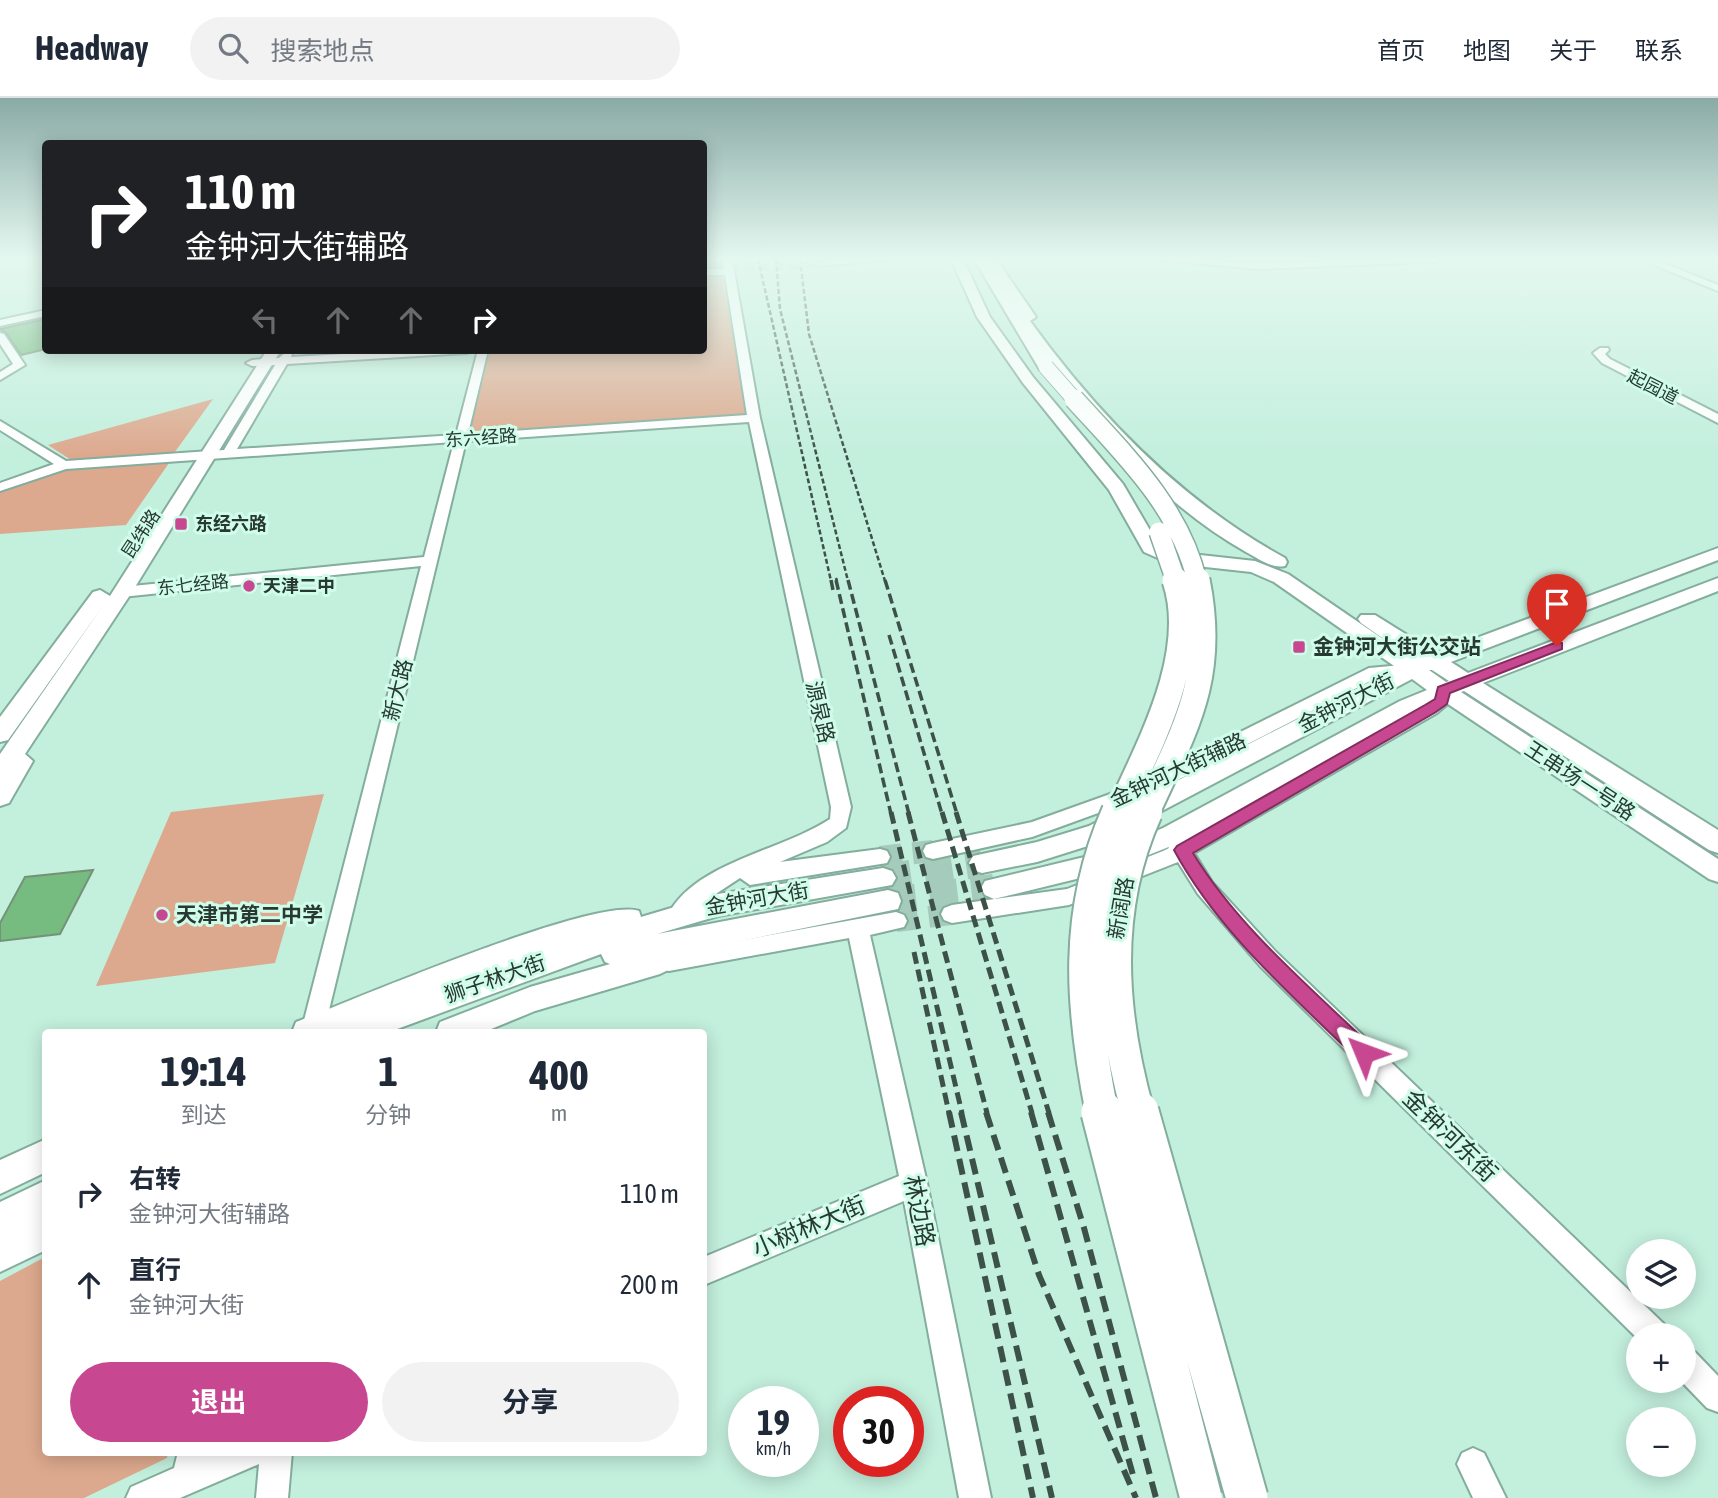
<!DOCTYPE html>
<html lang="zh">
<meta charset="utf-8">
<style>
body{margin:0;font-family:"Asap Condensed","Noto Sans SC",sans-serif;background:#f2f2f3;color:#1f2937;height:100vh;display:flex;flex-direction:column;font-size:26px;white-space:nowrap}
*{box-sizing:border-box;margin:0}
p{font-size:23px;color:#747a83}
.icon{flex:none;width:38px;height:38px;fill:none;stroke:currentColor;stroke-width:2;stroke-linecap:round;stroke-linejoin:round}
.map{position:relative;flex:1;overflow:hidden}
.details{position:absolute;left:42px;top:931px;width:665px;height:427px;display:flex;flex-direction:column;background:#fff;border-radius:7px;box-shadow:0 4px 18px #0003}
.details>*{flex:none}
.guide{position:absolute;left:42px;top:42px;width:665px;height:214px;border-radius:7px;box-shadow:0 4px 18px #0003;background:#202124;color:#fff;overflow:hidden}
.tools{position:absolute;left:1626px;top:1141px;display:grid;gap:14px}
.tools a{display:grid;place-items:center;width:70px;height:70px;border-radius:50%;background:#fff;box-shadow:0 4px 18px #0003;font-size:35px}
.speed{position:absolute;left:728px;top:1288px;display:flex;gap:14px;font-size:35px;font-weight:700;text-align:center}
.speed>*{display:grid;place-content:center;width:91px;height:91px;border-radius:50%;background:#fff;box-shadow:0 4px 18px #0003;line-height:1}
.speed small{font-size:18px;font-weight:400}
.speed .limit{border:10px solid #d22;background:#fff;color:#111}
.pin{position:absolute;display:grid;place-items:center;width:60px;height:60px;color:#fff;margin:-72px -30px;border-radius:50% 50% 50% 0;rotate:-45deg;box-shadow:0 0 7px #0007}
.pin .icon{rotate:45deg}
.me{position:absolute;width:77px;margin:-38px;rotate:314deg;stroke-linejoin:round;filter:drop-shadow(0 0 5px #0008)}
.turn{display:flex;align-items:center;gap:24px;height:147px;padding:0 28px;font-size:32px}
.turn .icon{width:91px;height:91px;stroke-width:2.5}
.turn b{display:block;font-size:49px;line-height:60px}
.lanes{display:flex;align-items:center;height:66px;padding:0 28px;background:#0003;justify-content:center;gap:35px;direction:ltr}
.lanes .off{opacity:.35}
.eta{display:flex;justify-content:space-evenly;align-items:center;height:119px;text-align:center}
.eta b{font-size:42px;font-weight:700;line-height:49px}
.button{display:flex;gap:14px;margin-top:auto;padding:14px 28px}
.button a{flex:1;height:80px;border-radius:42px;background:#c74791;color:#fff;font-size:28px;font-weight:700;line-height:80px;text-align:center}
.button a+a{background:#f2f2f3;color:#1f2937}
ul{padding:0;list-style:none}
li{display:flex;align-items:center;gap:21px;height:91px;padding:0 28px}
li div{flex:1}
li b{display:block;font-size:26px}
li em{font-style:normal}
header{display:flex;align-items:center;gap:42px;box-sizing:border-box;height:98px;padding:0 35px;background:#fff;border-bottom:2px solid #e0e1e3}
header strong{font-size:33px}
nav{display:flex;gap:38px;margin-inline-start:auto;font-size:24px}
.search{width:490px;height:63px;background:#f2f2f3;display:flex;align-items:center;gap:18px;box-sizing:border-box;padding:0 24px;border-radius:38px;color:#747a83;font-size:26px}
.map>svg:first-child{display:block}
</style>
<header>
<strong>Headway</strong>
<div class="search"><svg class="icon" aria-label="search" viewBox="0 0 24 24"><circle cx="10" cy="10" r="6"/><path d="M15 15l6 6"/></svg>搜索地点</div>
<nav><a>首页</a><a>地图</a><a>关于</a><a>联系</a></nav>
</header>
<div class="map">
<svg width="1718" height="1400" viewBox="0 0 1718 1400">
<rect width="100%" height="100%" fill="#c3efdd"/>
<!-- green -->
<path fill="#dda98e" d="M722,173l24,144 -277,21 21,-86h214v-78z
M213,301l-41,57 -101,4 -23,-15z
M169,365l-43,62 -126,9v-44l61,-21z
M324,696l-49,169 -179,23 75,-174z
M45,1159l1,195 122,1 -1,5 -83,40h-84v-217z"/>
<!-- building -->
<path fill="#76bc80" stroke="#759278" stroke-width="2" d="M46,221v30l-25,6 -15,-22 -6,-4z
M93,772l-33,64 -60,7v-18l25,-46z"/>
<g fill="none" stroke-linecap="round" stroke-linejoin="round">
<!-- minor-tunnel-far1 -->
<path stroke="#a4cbbb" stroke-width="10" stroke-dasharray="10 5" stroke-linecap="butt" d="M714,170l105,-5"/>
<!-- minor-tunnel -->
<path stroke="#a4cbbb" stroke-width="22" stroke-dasharray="22 11" stroke-linecap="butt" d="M880,759l53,-6
M896,823l56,-7"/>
<!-- major-tunnel -->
<path stroke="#a4cbbb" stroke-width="28" stroke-dasharray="28 14" stroke-linecap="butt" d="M883,780l99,-15
M888,803l106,-13"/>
<defs>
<path id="minor" d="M722,161h10l28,159 91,389 -5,21 -19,14 -47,20 100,-13 7,2 3,6 -3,6 -137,22 -10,-7 -38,25 -15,18 -8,3 -8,-3 -3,-6c27,-53 114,-64 162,-96l1,-12 -82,-385 -283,19 -142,590 -23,1 120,-466 -299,31 -8,-5 8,-5 302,-30 30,-115 -388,27 -66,22v-8l54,-19 -54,-34v-9l66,40 158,-11 51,-85 -23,1 -6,-3 6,-3 27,-2 8,-7 5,3 -1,3 122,-7h59l-5,3 -180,11 -50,85 219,-14 22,-85h10l-20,84 279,-19 -22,-140h-21v-6h20z
M841,161h54l-76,7 -5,-3z
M1152,161l105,4 182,-4 -5,3 -177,7z
M1640,161h13l65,26v6z
M46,212v6l-46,10v-6z
M0,235l4,1 21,31 -25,15v-8l13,-8 -13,-20z
M1600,250h8l1,2 -4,4 5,5 108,55v9l-116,-60 -9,-10z
M1413,566l6,1 2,4 -2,4 -41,4 -216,111 -7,2 -9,-7 2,-5 221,-110z
M1443,586l9,6 -1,11 -14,12 -243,140 18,29 64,70 389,373 5,10h-32v4l-378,-373 -62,-72 -20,-32 -109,43 -117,18 -8,-3 -3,-6 3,-6 8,-3 115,-16 96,-38 6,-3 -7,-13 3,-5h14l6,9 240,-134 9,-6 3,-13z
M1127,690l10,7 -3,5 -102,37 -99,22 -7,-2 -3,-6 3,-6 7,-2 99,-21z
M896,814l8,3 3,6 -3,6 -34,8 57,248 64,315h-32l-55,-297 -200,84v-28l195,-81 -50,-238 -180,33 -8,-2 -3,-7 3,-7z
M1684,1250l11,4 23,24v36l-11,-4 -26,-27h3z
M1473,1350l11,5 22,45h-33l-16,-34 5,-11z
M178,1354h114l-4,46h-32l3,-34 -79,34h-54l5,-11 43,-19z"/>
<path id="major" d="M951,161h12l27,58 43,60 90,107 35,60 15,8 82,9 33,13 127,87 -54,-38 -3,-4 3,-4h14l61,38 282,-105v12l-267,102 17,11 250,-95v13l-235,92 235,147v23l-9,-3 -245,-159 -3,1 257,167v23l-9,-3 -267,-179 -26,11 -235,131 -72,29 -115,28 -9,-4 -4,-7 4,-7 120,-29 58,-24 237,-127 27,-11 -15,-11 -305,161 -70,22 -55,11 -9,-3 -4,-7 4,-7 64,-14 52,-16 308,-158 -123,-86 -23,-10 -82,-9 -25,-11 -35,-62 -86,-107 -46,-66zM1429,572h3l17,11 -3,1z
M984,161h12l40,58 -6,4c69,95 151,180 255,237l2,4 -2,4c-14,3 -27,-8 -39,-14 -99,-56 -174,-153 -237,-244l5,-4z
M267,252h14l-149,242 -107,162 8,7 -24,42 -9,3v-52l102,-147 -94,133 -8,2v-25l93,-125 7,-2 10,6z
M883,770l9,3 4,7 -4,7 -174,31 -61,18 231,-44 10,3 3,8 -3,8 -197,40 -4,7 -37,18 -125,37 -51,21h-48l4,-10 90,-35 80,-23 -5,-2 -4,-8 -212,78h-97l4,-10c55,-21 299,-126 343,-111l2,6 77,-23z
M46,1041v33l-46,22v-34z
M46,1082v70l-46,22v-70z"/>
<path id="highway" d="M974,161h14l66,108 -2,3h-12z"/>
</defs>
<!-- minor casing -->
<use href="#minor" stroke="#83ad9c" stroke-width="4"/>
<!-- major casing -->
<use href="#major" stroke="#83ad9c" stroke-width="4"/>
<!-- highway casing -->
<use href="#highway" stroke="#83ad9c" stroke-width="4"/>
<!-- minor -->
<use href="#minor" fill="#fff" fill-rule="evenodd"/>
<!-- major -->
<use href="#major" fill="#fff" fill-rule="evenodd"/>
<!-- highway -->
<use href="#highway" fill="#fff" fill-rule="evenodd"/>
<!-- rail-far3 -->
<path stroke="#3c5148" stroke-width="2.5" stroke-dasharray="5 2.5" stroke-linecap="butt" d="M758,161l73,322
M776,161l4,50 68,272
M800,161l9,75 76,247
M836,480l1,3"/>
<!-- rail-far2 -->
<path stroke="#3c5148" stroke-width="3.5" stroke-dasharray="10 4.5" stroke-linecap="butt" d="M831,482l2,10
M836,482l55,234
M848,482l61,234
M885,482l72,234
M889,537l53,179"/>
<!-- rail-far1 -->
<path stroke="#3c5148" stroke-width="5" stroke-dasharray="12 6" stroke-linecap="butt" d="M891,714l71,301
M908,714l79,301
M942,714l90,301
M956,714l93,301
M914,854l35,161"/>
<!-- rail -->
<path stroke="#3c5148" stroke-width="6" stroke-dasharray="16 8" stroke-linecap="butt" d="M949,1014l84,386
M961,1014l91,386
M986,1014l53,163 97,223
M1031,1014l102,363
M1048,1014l36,116 72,270"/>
<defs>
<path id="highway-bridge-far4" d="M1046,269l29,33"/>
<path id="highway-bridge-far3" d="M1074,301c49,54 106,108 123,182
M1159,434l17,49"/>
<path id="highway-bridge-far2" d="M1118,716c30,-67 82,-159 57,-234
M1146,716c39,-86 71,-136 51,-234"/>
<path id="highway-bridge-far1" d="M1102,1015c-21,-105 -29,-200 16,-301
M1138,1015c-28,-100 -36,-204 8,-301"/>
<path id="highway-bridge" d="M1102,1014l99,386
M1138,1014l109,386"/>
</defs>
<!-- highway-bridge-far4 casing -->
<use href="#highway-bridge-far4" stroke="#83ad9c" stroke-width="17" stroke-linecap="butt"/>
<!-- highway-bridge-far3 casing -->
<use href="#highway-bridge-far3" stroke="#83ad9c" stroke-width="22" stroke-linecap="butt"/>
<!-- highway-bridge-far2 casing -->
<use href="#highway-bridge-far2" stroke="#83ad9c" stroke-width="29" stroke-linecap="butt"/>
<!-- highway-bridge-far1 casing -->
<use href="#highway-bridge-far1" stroke="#83ad9c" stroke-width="36" stroke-linecap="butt"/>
<!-- highway-bridge casing -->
<use href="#highway-bridge" stroke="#83ad9c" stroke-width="45" stroke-linecap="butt"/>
<!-- highway-bridge-far4 -->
<use href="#highway-bridge-far4" stroke="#fff" stroke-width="15"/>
<!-- highway-bridge-far3 -->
<use href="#highway-bridge-far3" stroke="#fff" stroke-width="19"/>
<!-- highway-bridge-far2 -->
<use href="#highway-bridge-far2" stroke="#fff" stroke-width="25"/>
<!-- highway-bridge-far1 -->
<use href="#highway-bridge-far1" stroke="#fff" stroke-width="32"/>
<!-- highway-bridge -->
<use href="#highway-bridge" stroke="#fff" stroke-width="41"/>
</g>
<!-- sky -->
<linearGradient id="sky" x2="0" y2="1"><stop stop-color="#8aaaa6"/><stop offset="0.45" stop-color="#e4f8f0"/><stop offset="1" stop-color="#e4f8f0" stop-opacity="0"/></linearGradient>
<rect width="1718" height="357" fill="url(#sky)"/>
<!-- route -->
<path fill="#c74791" stroke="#812e5e" stroke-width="2" d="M1557,544l5,1v6l-112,44 -3,11 -11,8 -243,141c45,74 116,133 178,193l3,7 -3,6 -7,3 -7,-3c-65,-64 -139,-127 -183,-209l3,-4 248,-141 10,-6 3,-12z"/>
<!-- markers -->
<g fill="#c74791" stroke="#d0fcea" stroke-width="2.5">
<rect x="174" y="419" width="14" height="14" rx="3.5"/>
<circle cx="249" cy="488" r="7"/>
<rect x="1292" y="542" width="14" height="14" rx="3.5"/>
<circle cx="162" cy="817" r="7"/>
</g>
<g text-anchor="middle" stroke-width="6" stroke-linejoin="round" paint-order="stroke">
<!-- far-street labels -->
<g font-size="18" fill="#283932" stroke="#d0fcea">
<text transform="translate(1653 289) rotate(27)" y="6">起园道</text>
<text transform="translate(481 340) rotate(-4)" y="6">东六经路</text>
<text transform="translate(141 436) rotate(-57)" y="6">昆纬路</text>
<text transform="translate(193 487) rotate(-6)" y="6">东七经路</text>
</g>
<!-- far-poi labels -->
<g font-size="18" font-weight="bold" fill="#283932" stroke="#d0fcea" text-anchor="start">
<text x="195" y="432">东经六路</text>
<text x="263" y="494">天津二中</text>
</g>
<!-- poi labels -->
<g font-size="21" font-weight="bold" fill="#283932" stroke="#d0fcea" text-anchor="start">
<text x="1313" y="556">金钟河大街公交站</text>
<text x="176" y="824">天津市第二中学</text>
</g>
<!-- street labels -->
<g font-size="21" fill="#283932" stroke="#d0fcea">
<text transform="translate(398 592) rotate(-76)" y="7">新大路</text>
<text transform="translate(1346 605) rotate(-27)" y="7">金钟河大街</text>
<text transform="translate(820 614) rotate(77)" y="7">源泉路</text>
<text transform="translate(1178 672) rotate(-25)" y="7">金钟河大街辅路</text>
<text transform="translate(1580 683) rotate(33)" y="7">王串场一号路</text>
<text transform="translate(757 801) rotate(-10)" y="7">金钟河大街</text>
<text transform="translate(1121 810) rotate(-80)" y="7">新阔路</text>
<text transform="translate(495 881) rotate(-19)" y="7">狮子林大街</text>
</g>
<!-- near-street labels -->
<g font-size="24" fill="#283932" stroke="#d0fcea">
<text transform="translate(1450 1038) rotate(44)" y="8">金钟河东街</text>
<text transform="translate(919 1113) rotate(79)" y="8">林边路</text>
<text transform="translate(809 1129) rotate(-23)" y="8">小树林大街</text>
</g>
</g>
</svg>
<div class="tools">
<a><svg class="icon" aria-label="layers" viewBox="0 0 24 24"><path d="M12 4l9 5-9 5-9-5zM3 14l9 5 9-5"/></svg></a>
<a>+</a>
<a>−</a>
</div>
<div class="speed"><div>19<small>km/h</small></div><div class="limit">30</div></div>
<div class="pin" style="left:1557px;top:548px;background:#d93025"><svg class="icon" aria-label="arrive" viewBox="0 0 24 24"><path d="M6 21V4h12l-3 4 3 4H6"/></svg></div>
<svg class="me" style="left:1364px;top:955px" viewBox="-20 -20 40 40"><path d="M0-17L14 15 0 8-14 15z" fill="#c74791" stroke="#fff" stroke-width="4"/></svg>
<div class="guide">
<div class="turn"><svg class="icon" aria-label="right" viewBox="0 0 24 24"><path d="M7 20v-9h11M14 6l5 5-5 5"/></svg><div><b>110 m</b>金钟河大街辅路</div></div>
<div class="lanes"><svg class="icon off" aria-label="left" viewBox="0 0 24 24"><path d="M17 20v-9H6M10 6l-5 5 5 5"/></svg><svg class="icon off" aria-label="ahead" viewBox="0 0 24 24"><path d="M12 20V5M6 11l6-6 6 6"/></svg><svg class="icon off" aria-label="ahead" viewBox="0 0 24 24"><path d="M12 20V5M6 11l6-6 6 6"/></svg><svg class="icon" aria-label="right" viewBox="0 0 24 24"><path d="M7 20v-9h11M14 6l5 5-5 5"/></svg></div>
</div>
<section class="details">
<div class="eta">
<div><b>19:14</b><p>到达</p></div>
<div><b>1</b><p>分钟</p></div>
<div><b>400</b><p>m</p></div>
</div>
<ul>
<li><svg class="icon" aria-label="right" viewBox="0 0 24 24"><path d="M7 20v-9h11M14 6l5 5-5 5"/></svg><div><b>右转</b><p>金钟河大街辅路</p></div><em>110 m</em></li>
<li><svg class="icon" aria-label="ahead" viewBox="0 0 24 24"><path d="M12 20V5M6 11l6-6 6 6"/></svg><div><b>直行</b><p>金钟河大街</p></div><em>200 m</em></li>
</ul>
<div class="button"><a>退出</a><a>分享</a></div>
</section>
</div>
